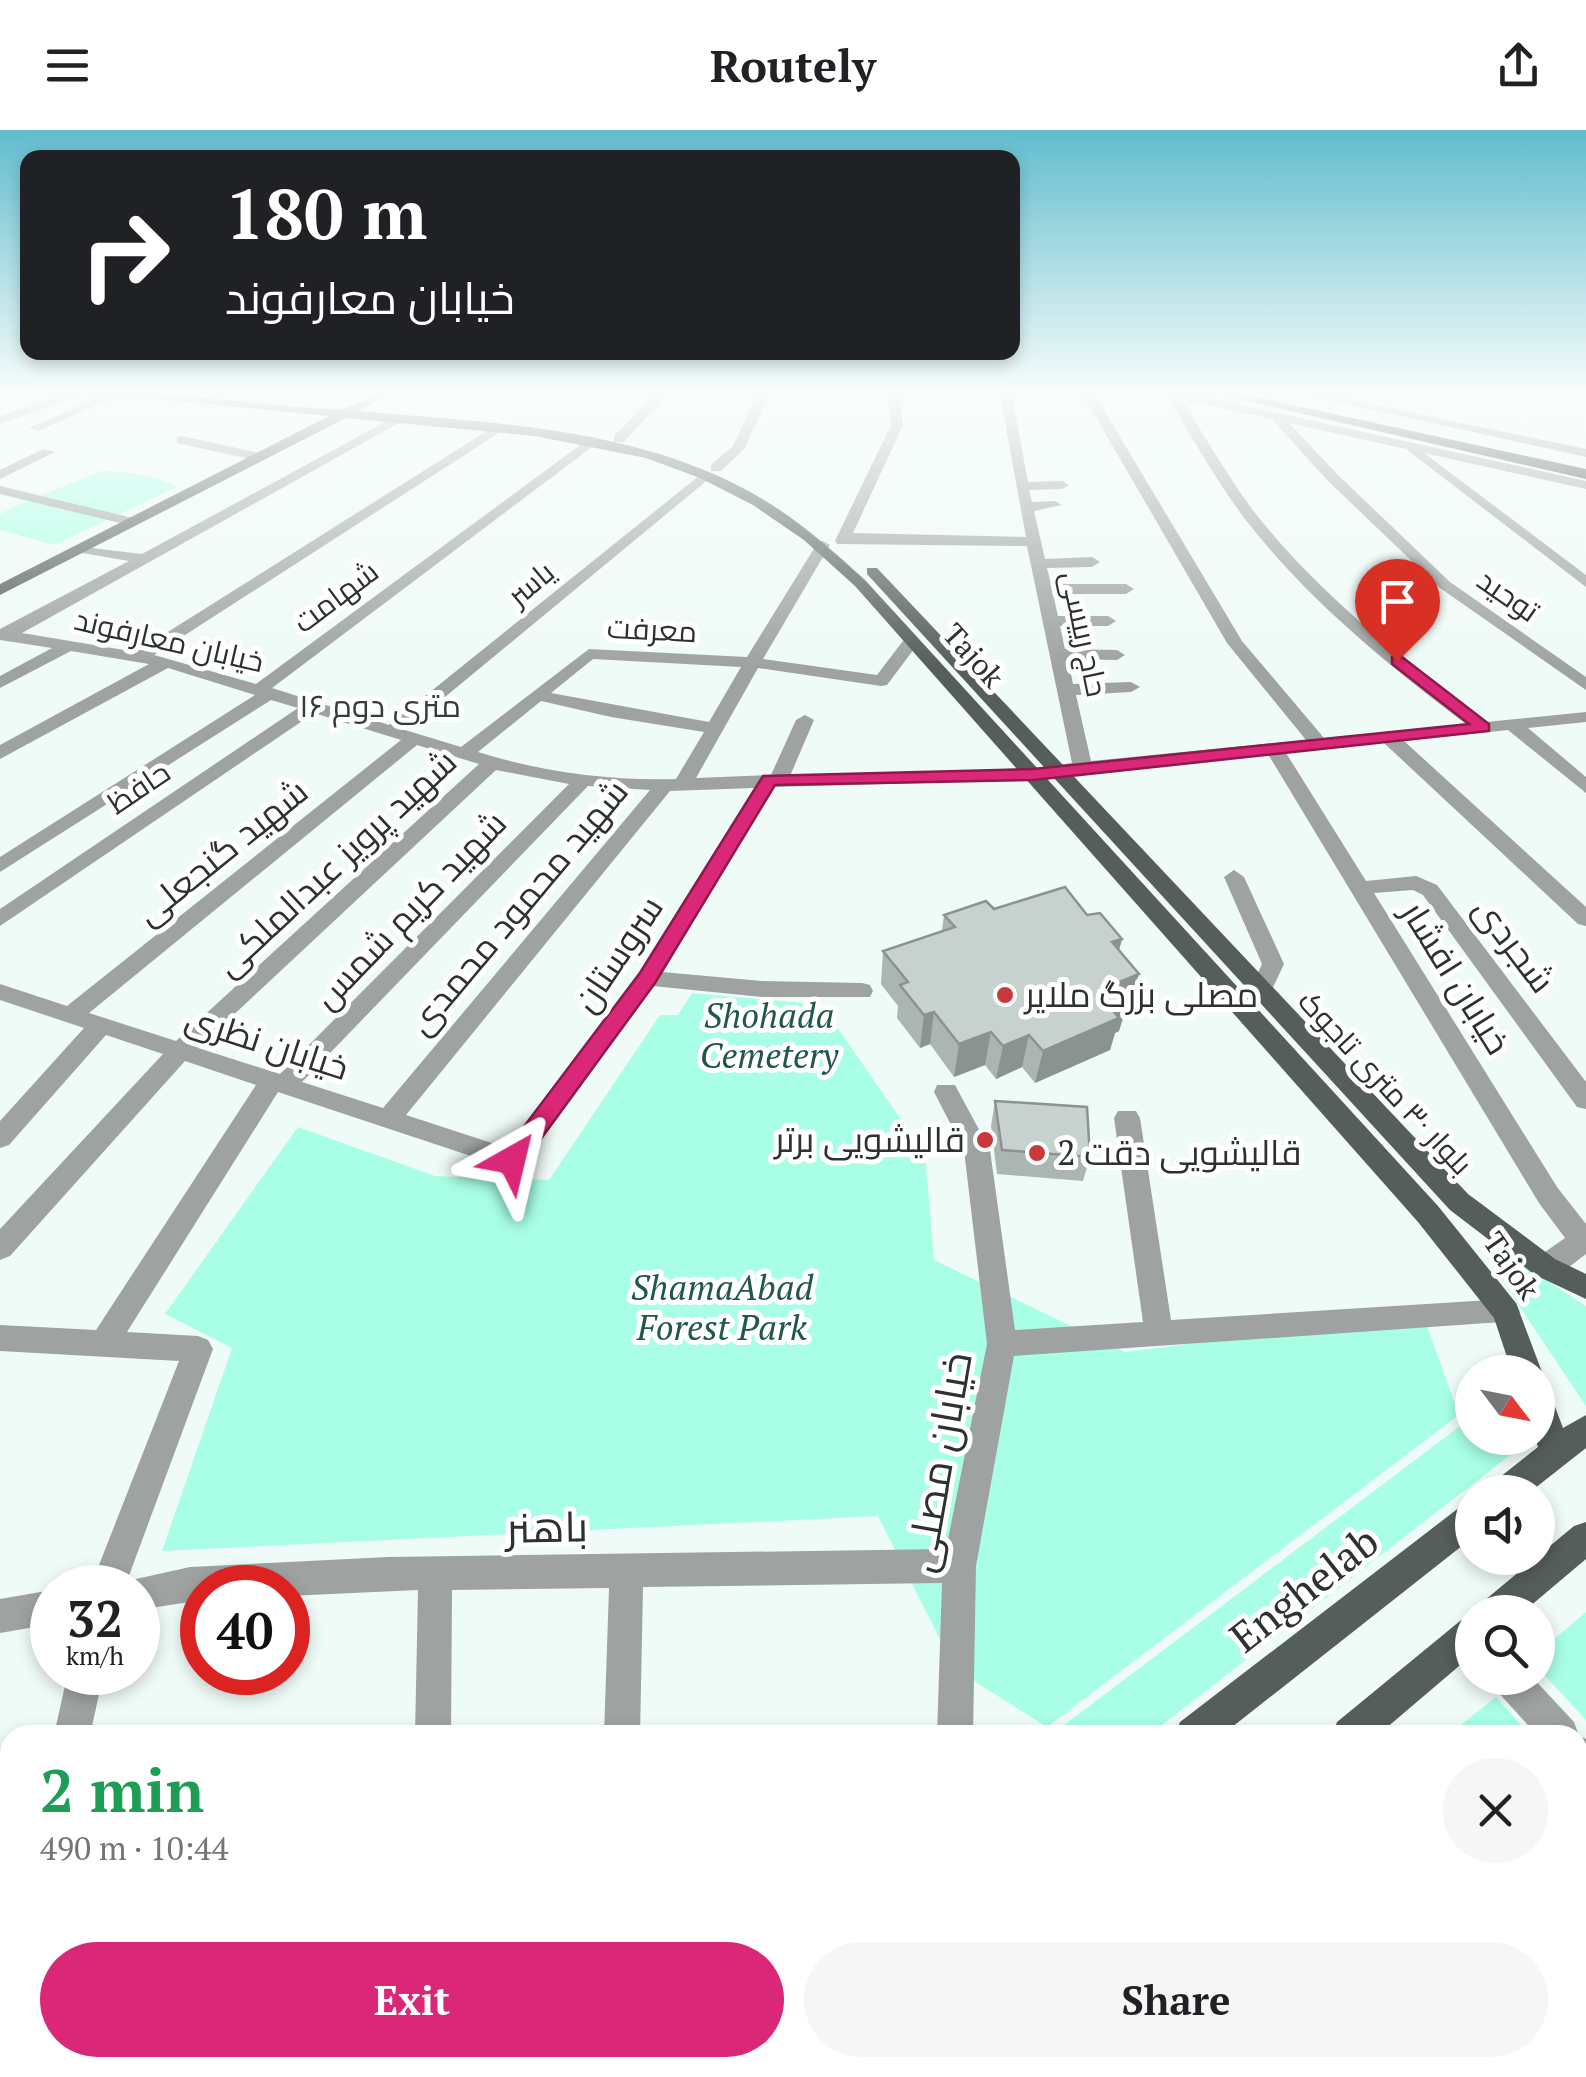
<!DOCTYPE html>
<meta charset="utf-8">
<style>
body{margin:0;font-family:"PT Serif",Cairo,serif;background:#f6f6f6;color:#202124;height:100vh;display:flex;flex-direction:column;font-size:38px;white-space:nowrap}
*{box-sizing:border-box;margin:0}
p{font-size:32px;color:#757577}
.icon{flex:none;width:55px;height:55px;fill:none;stroke:currentColor;stroke-width:2;stroke-linecap:round;stroke-linejoin:round}
.map{position:relative;flex:1;overflow:hidden}
.drawer{position:absolute;left:0px;top:1595px;width:1588px;height:352px;display:flex;flex-direction:column;background:#fff;border-radius:30px 30px 0 0;box-shadow:0 5px 15px #0003}
.drawer>*{flex:none}
.guide{position:absolute;left:20px;top:20px;width:1000px;height:210px;border-radius:20px;box-shadow:0 5px 15px #0003;background:#202124;color:#fff;overflow:hidden}
.needle{width:65px;rotate:122deg}
.controls{position:absolute;left:1455px;top:1225px;display:grid;gap:20px}
.controls a{display:grid;place-items:center;width:100px;height:100px;border-radius:50%;background:#fff;box-shadow:0 5px 15px #0003;font-size:50px}
.speed{position:absolute;left:30px;top:1435px;display:flex;gap:20px;font-size:50px;font-weight:700;text-align:center}
.speed>*{display:grid;place-content:center;width:130px;height:130px;border-radius:50%;background:#fff;box-shadow:0 5px 15px #0003;line-height:1}
.speed small{font-size:25px;font-weight:400}
.speed .limit{border:15px solid #d22;background:#fff;color:#111}
.pin{position:absolute;display:grid;place-items:center;width:85px;height:85px;color:#fff;margin:-102px -42px;border-radius:50% 50% 50% 0;rotate:-45deg;box-shadow:0 0 10px #0007}
.pin .icon{rotate:45deg}
.me{position:absolute;width:110px;margin:-55px;rotate:37deg;stroke-linejoin:round;filter:drop-shadow(0 0 8px #0008)}
.turn{display:flex;align-items:center;gap:35px;height:210px;padding:0 40px;font-size:45px}
.turn .icon{width:130px;height:130px;stroke-width:2.5}
.turn b{display:block;font-size:70px;line-height:85px}
.round{display:grid;place-items:center;flex:none;width:105px;height:105px;border-radius:52px;background:#f6f6f6}
.overview{display:flex;align-items:center;justify-content:space-between;height:170px;padding:0 40px}
h1{font-size:60px;font-weight:700;line-height:75px;color:#1e9e55}
.cta{display:flex;gap:20px;margin-top:auto;padding:20px 40px}
.cta a{flex:1;height:115px;border-radius:60px;background:#db2777;color:#fff;font-size:40px;font-weight:700;line-height:115px;text-align:center}
.cta a+a{background:#f6f6f6;color:#202124}
header{display:flex;justify-content:space-between;align-items:center;height:130px;padding:0 40px;background:#fff;font-size:45px;font-weight:700}
.map>svg:first-child{display:block}
</style>
<header><svg class="icon" aria-label="menu" viewBox="0 0 24 24"><path d="M4 6h16M4 12h16M4 18h16"/></svg>Routely<svg class="icon" aria-label="share" viewBox="0 0 24 24"><path d="M12 15V3M7 8l5-5 5 5M5 13v7h14v-7"/></svg></header>
<div class="map">
<svg width="1586" height="1947" viewBox="0 0 1586 1947">
<rect width="100%" height="100%" fill="#effbf7"/>
<!-- green -->
<path fill="#a8ffe6" d="M103,340l43,5 33,11 -125,59 -54,-15v-16l13,-7z
M692,863l111,10 2,14h25l95,137 9,106 191,92 298,-37 36,100 -412,312 -92,-58 -77,-153 -716,35 70,-203 -67,-34 133,-187 137,49 114,4 111,-165h18z
M1484,1123l33,8 69,45v100z
M1472,1287v21h60l-383,297h-98z
M1586,1482v108l-48,-52v-15z
M1496,1567l34,38h-82z
M1129,1938h180l-11,9h-163z"/>
<g fill="none" stroke-linecap="round" stroke-linejoin="round">
<!-- path -->
<path stroke="#8f9895" stroke-width="8" stroke-dasharray="15 8" stroke-linecap="butt" d="M1154,1947l11,-9"/>
<!-- minor -->
<path fill="#9ea3a1" fill-rule="evenodd" d="M64,265h17l-81,29v-8z
M103,265h16l-80,36 -10,-3z
M654,265h13l-43,47h-10v-6z
M757,265h12l-24,53 -24,23h-10v-6l22,-19z
M888,265h12l3,30 -50,108 173,4 -26,-142h12l16,87 34,-1 7,4 -7,4 -33,1 3,12 23,-1 7,4 -28,6 11,48 47,-2 8,5 -8,5 -45,1 4,16h75l8,5 -8,5h-73l5,22h50l8,5 -8,5h-48l5,23 52,1 8,5 -8,5 -49,-1 5,25 58,-2 9,5 -9,5 -55,3 15,66 215,-21 -79,-97 -144,-248h12l147,246 82,97 142,-14c-80,-61 -159,-125 -221,-205 -29,-39 -54,-82 -78,-124h29l390,86v8l-162,-36 162,122v12l-180,-138 -117,-26 49,52 112,107 136,95v13l-146,-102 -112,-107 -56,-62 -91,-20c24,37 45,75 71,110 65,84 150,150 234,213l100,-10v10l-58,6 58,49v16l-78,-63 -104,11 182,166v19l-8,-2 -194,-181 -98,10 80,128 50,-5 21,9 149,197v27l-9,-2 -154,-212 -10,-5 -39,3 183,294 29,37v30c-15,11 -32,28 -51,21l-4,-8 4,-8 30,-21 -26,-35 -271,-449 -218,20v-8l22,-3 -45,-217 -190,-2 -2,-3 56,-116z
M1306,265h22l258,54v8z
M396,286l10,3 -384,214 114,19 362,-228 6,4 -2,3 -348,224 102,29 335,-247 5,1v6l-324,244 117,37 316,-254 5,1v6l-305,252 56,17 128,-98 158,8 71,-115 5,-1 7,4 -67,114 114,16 29,-38 14,4 -33,44 -6,1 -123,-18 -62,110 75,-3 25,-55 9,-5 9,5 -24,56 243,-8 9,6 -9,6 -259,7 -112,185 100,9 100,2 8,2 3,6 -3,6h-108l-109,-11 -131,181 -9,3 -235,-78 -151,240 71,4 10,4 5,9 -86,232 63,-14 198,-10 558,-8 41,-205 -23,-194 -30,-58 3,-7h18l35,65 25,180 128,-8 -29,-204 4,-7h18l4,7 31,202 335,-21 10,4 4,9 -4,9 -502,35 -38,210 -3,169h-36l5,-152 -299,4 -3,148h-36l5,-147 -157,2 -1,145h-36l3,-145 -130,6v-8h-86v12l-64,10v-22h-48l89,-227 -179,-10v-26l96,5 160,-245 -71,-24 -175,195 -10,4v-31l163,-175 -57,-19 -97,110 -9,3v-27l84,-93 -84,-28v-16l67,22 334,-266 -87,-27 -314,213v-17l298,-201 -27,-8 -271,172v-15l255,-162 -87,-27 -168,91v-14l149,-81 -78,-13 -71,37v-12l52,-28 -52,-8v-11l129,-68 -53,-9v-6l66,8zM593,529l148,8 -32,55 -158,-29zM541,571l70,16 93,15 -28,47c-66,2 -135,-7 -198,-27zM417,615l62,19 -303,277 -87,-28zM496,640l73,14 -289,290 -82,-26zM588,656l62,4 -267,318 -81,-26zM754,658l-115,184 -132,176 -101,-33 264,-324z
M182,306l78,17 7,4 -7,4 -83,-18v-6z
M43,319l12,3 -55,27v-9z
M0,356l137,33 2,3 -7,4 -132,-32z
M1234,740l10,7 40,87 -15,32 -8,2 -11,-8 12,-26 -38,-87z
M52,1460v34l-52,9v-34z
M68,1542h36l-14,63h-36z
M1492,1548h41l41,44 5,14 7,3v43l-8,-4v-43h-41l-40,-44z
M1586,1789v45l-8,3v-45z
M10,1842v75l-10,4v-75z
M407,1938h42v9h-42z
M602,1938h42l3,9h-42z
M1052,1938h43l4,9h-44z
M1435,1938h47l-3,9h-48z"/>
<!-- major -->
<path fill="#555e5b" fill-rule="evenodd" d="M119,265c72,-2 144,11 216,14 18,1 32,-14 51,-14l-28,16c135,12 286,16 406,89 37,22 69,51 101,80l573,626 78,97 26,69 -4,10v-10h-26l-18,-54 -76,-96 -563,-636 -51,-46 -51,-35 -53,-27 -54,-20 -111,-22 -189,-18 -346,177v-11l329,-168z
M867,438h10l591,626 87,65 31,15v25l-51,-24 -85,-65 -583,-636z
M1538,1257l11,4 14,37 23,-13v33l-56,44h-40l5,-11 43,-34 -3,-9z
M1472,1372v36l-250,197h-47l5,-13 280,-215z
M1586,1392v37l-63,53h-43l5,-12 89,-74z
M1472,1486v39l-94,80h-46l5,-13 123,-101z
M745,1938h51l-3,9h-52z
M921,1938h50l-3,9h-51z"/>
<!-- highway -->
<path fill="#3c4643" fill-rule="evenodd" d="M1221,265h26l339,74v10z"/>
</g>
<!-- wall -->
<path fill="#abb5b2" d="M994,779l93,6 35,24 -3,11 11,57 -4,1 -7,23 -4,2 -5,17 -75,33 -13,-16 -26,12 -11,-14 -31,12 -24,-33 -10,4 -23,-30 1,-12 -17,-22 2,-33 59,-20 2,-16z
M995,971l95,56 -7,24 -86,-7 -6,-48z"/>
<!-- shaded-wall -->
<path fill="#8b9391" d="M1122,809l-9,33 -1,-30z
M1139,844l-9,33 -4,1 -7,23 -4,2 -5,17 -75,33 8,-32 74,-68z
M934,882l-4,32 -10,4 4,-33z
M991,902l-6,33 -31,12 5,-33z
M1029,905l-7,32 -26,12 7,-33z"/>
<!-- building -->
<path fill="#c7d2cf" stroke="#8b9391" stroke-width="2.5" d="M1065,757l22,28 13,-2 22,26 -10,3 27,32 -22,9 12,16 -20,7 10,12 -76,33 -14,-16 -26,11 -12,-14 -32,12 -25,-32 -10,3 -24,-30 8,-3 -25,-31 72,-24 -11,-12 42,-14 8,8z
M995,971l92,6 3,50 -88,-7z"/>
<!-- sky -->
<linearGradient id="sky" x2="0" y2="1"><stop stop-color="#61bcce"/><stop offset="0.49" stop-color="#f8fdfb"/><stop offset="1" stop-color="#f8fdfb" stop-opacity="0"/></linearGradient>
<rect width="1586" height="537" fill="url(#sky)"/>
<!-- route -->
<path fill="#db2777" stroke="#8e194d" stroke-width="2.5" d="M1392,527h10l87,67v7l-456,49 -258,5 -120,198 -134,183h-17l-3,-6 3,-7 136,-180 123,-197 270,-7 436,-45 -77,-60z"/>
<!-- markers -->
<g fill="#c9393c" stroke="#fff" stroke-width="4">
<circle cx="1005" cy="865" r="10"/>
<circle cx="985" cy="1010" r="10"/>
<circle cx="1037" cy="1023" r="10"/>
</g>
<g text-anchor="middle" stroke-width="10" stroke-linejoin="round" paint-order="stroke">
<!-- far-street labels -->
<g font-size="30" fill="#2d3230" stroke="#fff">
<text transform="translate(531 454) rotate(-40)" y="10">یاسر</text>
<text transform="translate(1508 466) rotate(35)" y="10">توحید</text>
<text transform="translate(336 467) rotate(-37)" y="10">شهامت</text>
<text transform="translate(652 500) rotate(3)" y="10">معرفت</text>
<text transform="translate(1084 504) rotate(78)" y="10">حاج رییسی</text>
<text transform="translate(169 511) rotate(13)" y="10">خیابان معارفوند</text>
<text transform="translate(973 526) rotate(48)" y="10">Tajok</text>
<text transform="translate(139 658) rotate(-34)" y="10">حافظ</text>
<text transform="translate(1385 953) rotate(47)" y="10">بلوار ۳۰ متری تاجوک</text>
<text transform="translate(1511 1136) rotate(55)" y="10">Tajok</text>
</g>
<!-- far-neighbourhood labels -->
<g font-size="32" fill="#333d3a" stroke="#fff">
<text x="380" y="587">۱۶ متری دوم</text>
</g>
<!-- street labels -->
<g font-size="35" fill="#2d3230" stroke="#fff">
<text transform="translate(222 722) rotate(-39)" y="12">شهید گنجعلی</text>
<text transform="translate(336 733) rotate(-43)" y="12">شهید پرویز عبدالملکی</text>
<text transform="translate(518 777) rotate(-50)" y="12">شهید محمود محمدی</text>
<text transform="translate(410 780) rotate(-46)" y="12">شهید کریم شمس</text>
<text transform="translate(1514 815) rotate(53)" y="12">شجردی</text>
<text transform="translate(618 824) rotate(-56)" y="12">سروستان</text>
<text transform="translate(1456 848) rotate(58)" y="12">خیابان افشار</text>
<text transform="translate(267 913) rotate(18)" y="12">خیابان نظری</text>
</g>
<!-- poi labels -->
<g font-size="35" fill="#2d3230" stroke="#fff" text-anchor="start">
<text x="1025" y="877">مصلی بزرگ ملایر</text>
<text x="965" y="1022" text-anchor="end">قالیشویی برتر</text>
<text x="1057" y="1035">قالیشویی دقت 2</text>
</g>
<!-- park labels -->
<g font-size="35" font-style="italic" fill="#20584b" stroke="#fff">
<text x="769" y="898">Shohada<tspan x="769" dy="40">Cemetery</tspan></text>
<text x="722" y="1170">ShamaAbad<tspan x="722" dy="40">Forest Park</tspan></text>
</g>
<!-- near-street labels -->
<g font-size="42" fill="#2d3230" stroke="#fff">
<text transform="translate(938 1332) rotate(-80)" y="15">خیابان مصلی</text>
<text transform="translate(547 1397) rotate(-1)" y="15">باهنر</text>
<text transform="translate(1304 1459) rotate(-38)" y="15">Enghelab</text>
</g>
</g>
</svg>
<div class="controls">
<a><svg class="needle" viewBox="-14 -14 28 28"><path d="M0-13l5 13h-10z" fill="#e53935"/><path d="M0 13l5-13h-10z" fill="#757577"/></svg></a>
<a><svg class="icon" aria-label="sound" viewBox="0 0 24 24"><path d="M4 9h4l5-4v14l-5-4H4zM17 9q2 3 0 6"/></svg></a>
<a><svg class="icon" aria-label="search" viewBox="0 0 24 24"><circle cx="10" cy="10" r="6"/><path d="M15 15l6 6"/></svg></a>
</div>
<div class="speed"><div>32<small>km/h</small></div><div class="limit">40</div></div>
<div class="pin" style="left:1397px;top:531px;background:#d93025"><svg class="icon" aria-label="arrive" viewBox="0 0 24 24"><path d="M6 21V4h12l-3 4 3 4H6"/></svg></div>
<svg class="me" style="left:512px;top:1030px" viewBox="-20 -20 40 40"><path d="M0-17L14 15 0 8-14 15z" fill="#db2777" stroke="#fff" stroke-width="4"/></svg>
<div class="guide">
<div class="turn"><svg class="icon" aria-label="right" viewBox="0 0 24 24"><path d="M7 20v-9h11M14 6l5 5-5 5"/></svg><div><b>180 m</b>خیابان معارفوند</div></div>
</div>
<section class="drawer">
<div class="overview"><div><h1>2 min</h1><p>490 m · 10:44</p></div><a class="round"><svg class="icon" aria-label="close" viewBox="0 0 24 24"><path d="M6 6l12 12M18 6L6 18"/></svg></a></div>
<div class="cta"><a>Exit</a><a>Share</a></div>
</section>
</div>
